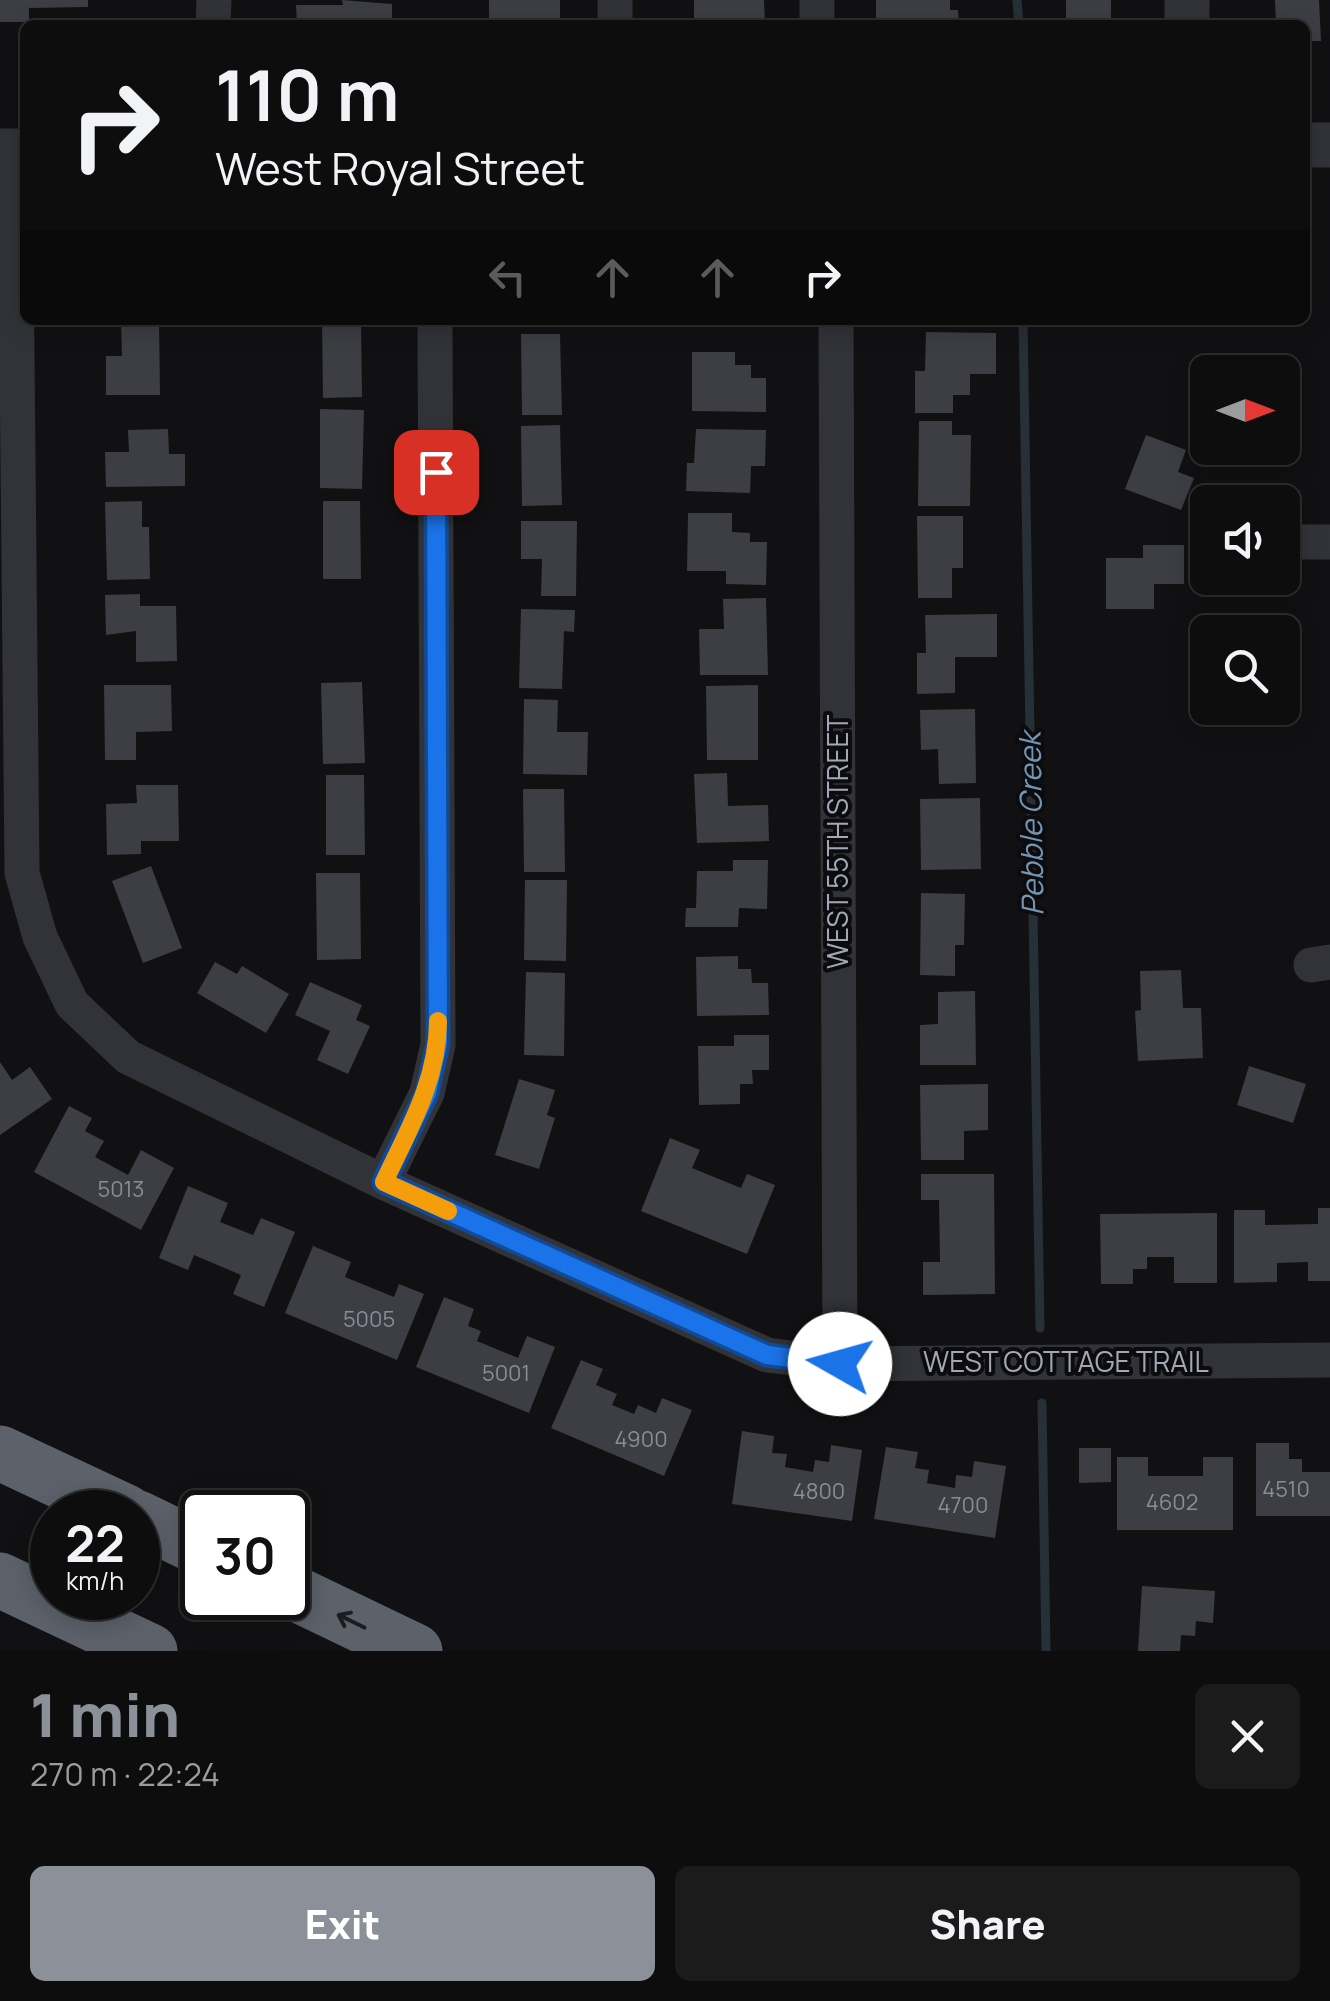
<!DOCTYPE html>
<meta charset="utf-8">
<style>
body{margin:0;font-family:Manrope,sans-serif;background:#1b1b1c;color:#f1f3f6;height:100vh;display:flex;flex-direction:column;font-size:38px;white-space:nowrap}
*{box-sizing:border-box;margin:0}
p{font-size:32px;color:#9a9c9e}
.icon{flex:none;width:55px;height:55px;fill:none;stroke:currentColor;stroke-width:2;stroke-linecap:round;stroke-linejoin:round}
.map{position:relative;height:1651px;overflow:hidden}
.panel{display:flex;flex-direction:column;background:#0d0d0e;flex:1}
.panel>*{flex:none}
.guide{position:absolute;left:20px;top:20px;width:1290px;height:305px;border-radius:15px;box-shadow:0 5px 25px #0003,0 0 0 2px #2d2d2e;background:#0d0d0e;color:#f1f3f6;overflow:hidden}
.needle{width:65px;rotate:90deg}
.fabs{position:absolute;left:1190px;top:355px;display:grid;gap:20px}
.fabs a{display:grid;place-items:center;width:110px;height:110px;border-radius:15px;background:#0d0d0e;box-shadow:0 5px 25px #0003,0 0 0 2px #2d2d2e;font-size:50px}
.speed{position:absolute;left:30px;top:1490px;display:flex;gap:20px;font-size:50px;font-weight:700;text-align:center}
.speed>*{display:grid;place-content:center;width:130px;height:130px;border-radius:50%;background:#0d0d0e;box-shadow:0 5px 25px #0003,0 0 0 2px #2d2d2e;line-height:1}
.speed small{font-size:25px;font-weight:400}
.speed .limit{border:5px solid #111;border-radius:15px;background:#fff;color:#111}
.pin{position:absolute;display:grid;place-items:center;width:85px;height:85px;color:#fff;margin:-42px;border-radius:20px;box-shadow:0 5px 15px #0006}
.me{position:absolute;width:110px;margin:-55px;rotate:277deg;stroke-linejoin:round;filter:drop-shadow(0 0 8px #0008)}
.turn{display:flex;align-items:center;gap:35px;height:210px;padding:0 30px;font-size:45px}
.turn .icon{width:130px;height:130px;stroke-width:2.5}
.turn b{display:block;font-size:70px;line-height:85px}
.lanes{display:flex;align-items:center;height:95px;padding:0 30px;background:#0003;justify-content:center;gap:50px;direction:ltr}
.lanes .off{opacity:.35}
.round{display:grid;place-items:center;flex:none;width:105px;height:105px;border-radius:15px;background:#1b1b1c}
.overview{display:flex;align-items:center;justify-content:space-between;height:170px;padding:0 30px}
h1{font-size:60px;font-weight:800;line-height:75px;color:#8c9099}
.button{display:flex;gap:20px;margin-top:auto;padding:20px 30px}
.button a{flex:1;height:115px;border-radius:15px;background:#8c9099;color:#fff;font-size:40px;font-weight:800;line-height:115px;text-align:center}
.button a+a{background:#1b1b1c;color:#f1f3f6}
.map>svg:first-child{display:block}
</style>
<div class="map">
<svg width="1330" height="1651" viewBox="0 0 1330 1651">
<rect width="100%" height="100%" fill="#111113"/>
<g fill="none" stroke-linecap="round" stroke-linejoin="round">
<!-- stream -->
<path stroke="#273037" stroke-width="9" d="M1017,0l2,25
M1023,320l17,1008
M1042,1403l4,248"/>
</g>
<!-- building -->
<path fill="#3d3e43" d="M0,0h88v7l-59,1v14h-29z
M342,0l50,4v21h-95l-1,-20h47z
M489,0h71v25h-71z
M694,0h70l1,25h-71z
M876,0h74v10h8l1,15h-83z
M1066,0h45v25h-45z
M1275,0h44l2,41h-16v-16h-29z
M121,320h38l1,75h-54v-39h16z
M322,320h39l1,77 -39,1z
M926,332l70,1v41h-26v21h-17v18h-38v-42h10z
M521,334h39l2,81h-40z
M692,352h43v13h16v13h15v34l-74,-1z
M1277,358l18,39 -13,6v-31h-36z
M320,409l44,1 -2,79 -42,-1z
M919,421h33v14h19l-1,71h-52z
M560,425l2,80 -40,1 -1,-80z
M168,429l1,25h16v32l-79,1 -1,-35h24l-1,-22z
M696,429l70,1 -1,36h-14l-1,27 -64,-2 1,-28h7z
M1146,435l40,15 -8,22 16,6 -13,32 -56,-21z
M142,501v26h7l1,52 -43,1 -2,-78z
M323,501h37l1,78h-38z
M688,513h44v19l18,1v9h17l-1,43 -40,-1v-13h-39z
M917,516h46v52h-11v30h-34z
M521,521h56l-1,75h-35l1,-37h-21z
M1143,545h41v39h-30v25h-48v-51h37z
M140,594v12h36l1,55 -41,1v-31l-30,4 -1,-40z
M766,598l2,77h-68l-1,-46h25l-1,-30z
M521,609l54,1 -1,22 -10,-1 -2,58 -43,-1z
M997,614v43h-42v36l-38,1v-41h9l-1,-38z
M362,682l3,81 -42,1 -2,-81z
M104,685h67l1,46 -36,1v28h-31z
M758,685v75h-51l-1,-74z
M524,699l34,1 -1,32h31l-1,43 -64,-1z
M975,709l1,74 -37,1 -1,-35 -17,1 -1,-40z
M727,773l1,33 40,-1 1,36 -72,2 -3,-69z
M326,775h38l1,80h-39z
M136,785h42l1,56h-38v13l-34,1 -1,-51 31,-1z
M523,789h41l1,83h-41z
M980,798l1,71 -60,1 -1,-71z
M733,860h35l-1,49 -28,-1 -1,19h-53l1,-19h10l1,-37h36z
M151,866l31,82 -39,15 -31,-82z
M316,873h44l1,86 -44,1z
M525,880h42l-1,81 -42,-1z
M921,893l44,1 -1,51h-9v31l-35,-1z
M738,956v13h13l1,14h16l1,32 -72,1 -1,-59z
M215,962l22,12 5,-8 47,28 -23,39 -69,-40z
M1181,970l2,38h18l2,50 -65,3 -3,-50 6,-1 -1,-39z
M526,972l39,1 -1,83 -40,-1z
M310,982l52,23 -6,15 14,6 -22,48 -31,-14 13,-29 -35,-16z
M975,991l1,74h-56v-40l18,-1v-32z
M734,1035h35v35h-17l1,14h-13v20l-41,1 -1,-59h36z
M0,1062l12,18 18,-13 22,32 -52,36z
M1249,1066l57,18 -13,39 -56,-18z
M519,1079l36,11 -8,25 8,3 -16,51 -44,-14z
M988,1084v46l-24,1v29h-43l-1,-75z
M69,1106l23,12 -7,13 19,10 -9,16 33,18 13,-25 33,18 -33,62 -107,-58z
M670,1138l30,12 -8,18 49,20 6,-14 28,11 -28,69 -106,-43z
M921,1174h73l1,120 -72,1v-33h17l-1,-62h-18z
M188,1186l40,17 -8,19 33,13 8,-17 34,14 -31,75 -31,-13 8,-19 -47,-20 -6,15 -29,-12z
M1318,1208h12v73h-22v-19l-31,1v19l-43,1v-73h31v15l53,-1z
M1217,1213v70h-43v-26h-27v12h-14v15h-32l-1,-70z
M313,1246l38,16 -6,15 49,20 5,-13 25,10 -27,66 -112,-47z
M444,1297l30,12 -6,17 13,5 -4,10 41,17 9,-22 28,11 -26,66 -113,-46z
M581,1360l22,9 -7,16 21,9 -5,11 22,9 4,-9 18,8 6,-15 30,12 -28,66 -113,-48z
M742,1431l32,5 -2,17 15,1 -2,13 28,5 2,-12 14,2 2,-17 31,5 -10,71 -120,-17z
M1256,1443h33v16h13v13h28v44h-74z
M886,1447l32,5 -3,16 14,2 -2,13 28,5 1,-13 16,2 2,-16 32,5 -11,72 -121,-19z
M1079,1448h32v34l-32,1z
M1117,1457h31v19h55v-19h30v73h-116z
M1142,1586l73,5 -2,32 -17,-2 -1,15 -14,-1 -1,16h-42z"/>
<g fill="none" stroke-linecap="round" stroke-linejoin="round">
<!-- minor -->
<path stroke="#323338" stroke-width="35" d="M213,25l1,-25
M615,25v-25
M817,25v-25
M15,151l7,722 18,64 32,67 56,53 255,125 384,173 73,9 490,-4
M836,320l4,1044
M1282,542h48
M1311,965l19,-3
M383,1182l44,-89 11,-48 -3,-725"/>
<!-- tertiary -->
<path stroke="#323338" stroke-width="45" d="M1187,25v-25
M1305,145h25
M0,151h25"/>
<!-- motorway -->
<path stroke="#5d616a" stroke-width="55" d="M0,1453l126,59
M138,1518l64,31
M0,1580l150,71
M288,1590l127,61"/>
</g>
<!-- one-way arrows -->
<defs><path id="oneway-shaft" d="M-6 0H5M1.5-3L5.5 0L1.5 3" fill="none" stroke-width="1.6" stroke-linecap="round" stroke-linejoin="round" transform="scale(2.5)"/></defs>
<use stroke="#1c1d20" href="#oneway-shaft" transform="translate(351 1621) rotate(-154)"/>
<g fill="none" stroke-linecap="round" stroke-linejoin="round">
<defs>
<path id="route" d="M436,472l2,572 -11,49 -43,89 383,173 73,9"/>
</defs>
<!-- route casing -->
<use href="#route" stroke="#114b97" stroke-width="25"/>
<!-- route -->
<use href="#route" stroke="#1a73e8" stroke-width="18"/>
<!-- slow -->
<path stroke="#f59e0b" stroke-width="18" d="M438,1021c0,59 -29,108 -54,161l64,29"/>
</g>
<g text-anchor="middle" stroke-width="8" stroke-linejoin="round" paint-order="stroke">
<!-- number labels -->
<g font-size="22" fill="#888d98">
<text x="121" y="1197">5013</text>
<text x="369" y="1327">5005</text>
<text x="506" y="1381">5001</text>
<text x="641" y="1447">4900</text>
<text x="1286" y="1497">4510</text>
<text x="819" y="1499">4800</text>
<text x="1172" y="1510">4602</text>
<text x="963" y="1513">4700</text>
</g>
<!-- street labels -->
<g font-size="28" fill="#a1a7b5" stroke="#0c0c0e">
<text transform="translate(838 842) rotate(-90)" y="10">WEST 55TH STREET</text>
<text x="1066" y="1372">WEST COTTAGE TRAIL</text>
</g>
<!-- water labels -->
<g font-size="30" font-style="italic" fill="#7496b4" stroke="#0c0c0e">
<text transform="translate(1032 824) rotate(-91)" y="10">Pebble Creek</text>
</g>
</g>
</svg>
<div class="fabs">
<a><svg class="needle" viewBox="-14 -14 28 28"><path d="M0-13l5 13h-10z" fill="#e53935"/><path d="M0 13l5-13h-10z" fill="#9a9c9e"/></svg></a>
<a><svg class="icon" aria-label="sound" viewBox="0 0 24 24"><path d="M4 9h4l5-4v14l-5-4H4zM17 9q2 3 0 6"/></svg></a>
<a><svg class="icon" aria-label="search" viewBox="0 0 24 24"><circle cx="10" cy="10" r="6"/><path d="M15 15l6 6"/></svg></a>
</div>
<div class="speed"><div>22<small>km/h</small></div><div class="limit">30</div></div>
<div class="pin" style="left:436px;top:472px;background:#d93025"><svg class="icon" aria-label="arrive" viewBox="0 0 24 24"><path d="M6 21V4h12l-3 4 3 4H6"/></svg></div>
<svg class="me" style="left:840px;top:1364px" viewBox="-20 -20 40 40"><circle r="19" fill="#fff"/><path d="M0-13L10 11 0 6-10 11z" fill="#1a73e8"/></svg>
<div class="guide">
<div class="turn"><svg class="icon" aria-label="right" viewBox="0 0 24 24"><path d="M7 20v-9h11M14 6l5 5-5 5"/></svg><div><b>110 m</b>West Royal Street</div></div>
<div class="lanes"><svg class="icon off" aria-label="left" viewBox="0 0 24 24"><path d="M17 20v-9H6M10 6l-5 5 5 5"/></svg><svg class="icon off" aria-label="ahead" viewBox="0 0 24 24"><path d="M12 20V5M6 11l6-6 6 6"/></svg><svg class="icon off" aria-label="ahead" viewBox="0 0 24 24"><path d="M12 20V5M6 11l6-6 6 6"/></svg><svg class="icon" aria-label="right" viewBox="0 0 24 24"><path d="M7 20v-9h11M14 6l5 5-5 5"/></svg></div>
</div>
</div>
<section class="panel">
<div class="overview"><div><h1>1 min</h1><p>270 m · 22:24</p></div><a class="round"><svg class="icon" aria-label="close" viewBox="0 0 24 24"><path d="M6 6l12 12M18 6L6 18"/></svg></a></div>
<div class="button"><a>Exit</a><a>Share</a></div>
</section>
